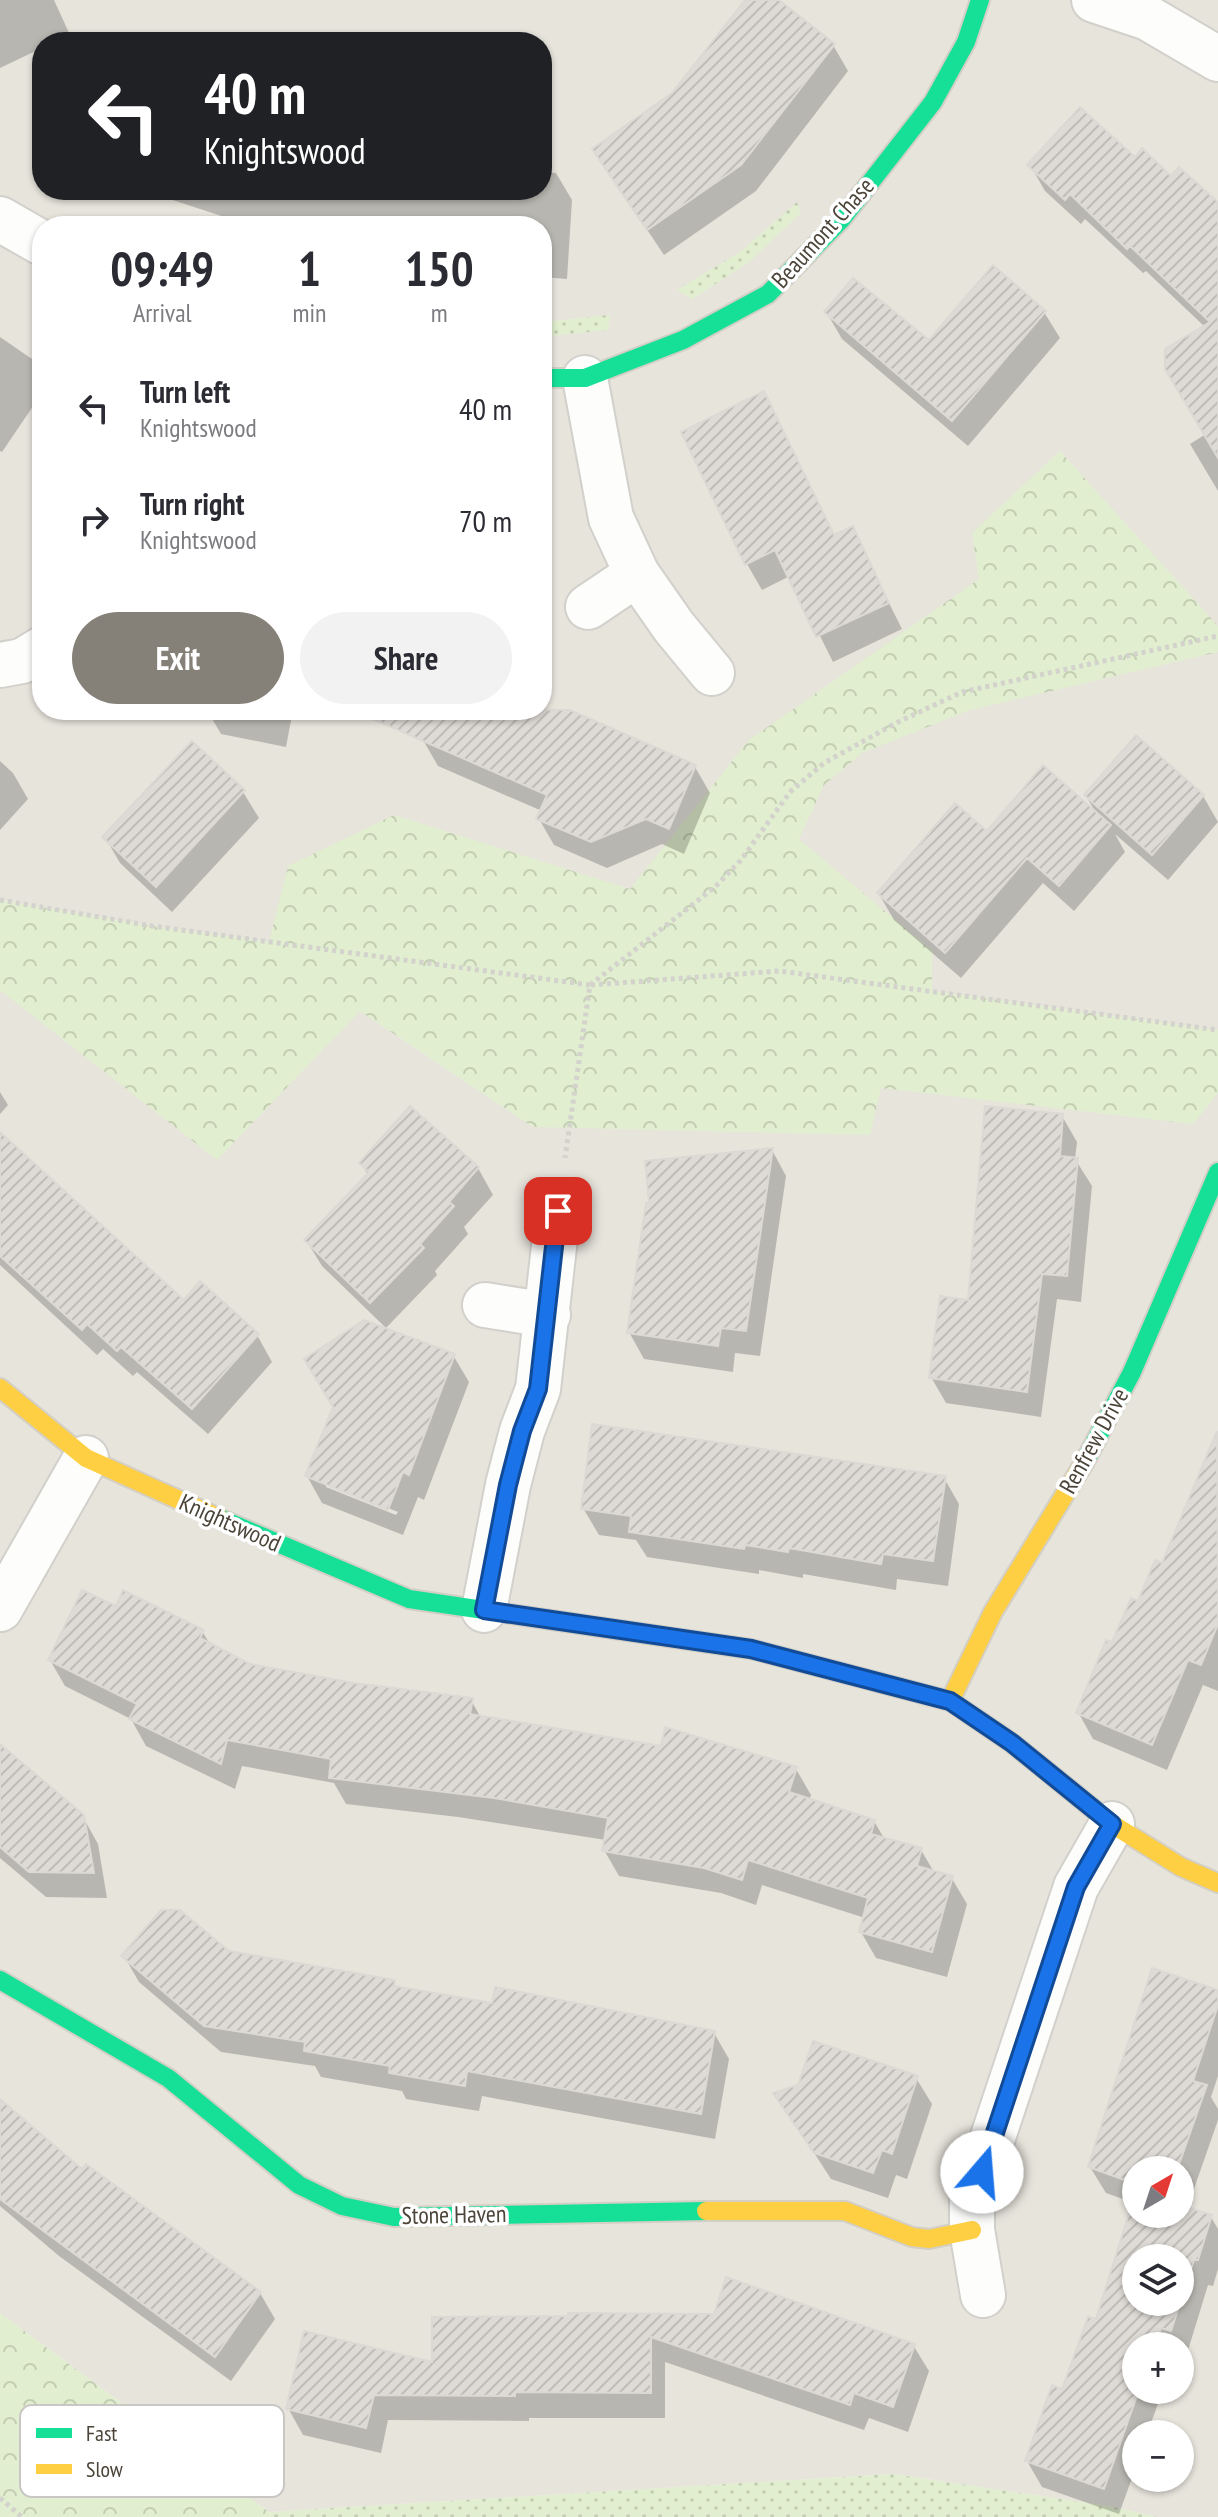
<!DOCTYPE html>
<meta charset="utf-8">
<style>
body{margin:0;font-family:"PT Sans Narrow",sans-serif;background:#f2f2f3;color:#2b2b33;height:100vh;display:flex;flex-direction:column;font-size:30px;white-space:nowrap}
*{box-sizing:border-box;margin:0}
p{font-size:26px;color:#7c7c81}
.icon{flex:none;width:44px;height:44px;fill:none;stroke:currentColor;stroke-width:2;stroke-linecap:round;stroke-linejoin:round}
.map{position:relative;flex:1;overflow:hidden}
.panel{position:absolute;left:32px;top:216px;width:520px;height:504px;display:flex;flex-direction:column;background:#fff;border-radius:32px;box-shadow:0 2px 6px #0004}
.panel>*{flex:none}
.guide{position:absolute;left:32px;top:32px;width:520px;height:168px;border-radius:32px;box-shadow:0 2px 6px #0004;background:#202124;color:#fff;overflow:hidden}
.needle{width:52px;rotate:39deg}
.fabs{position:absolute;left:1122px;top:2156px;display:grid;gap:16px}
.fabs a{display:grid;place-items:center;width:72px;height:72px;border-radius:50%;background:#fff;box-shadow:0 2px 6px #0004;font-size:40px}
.pin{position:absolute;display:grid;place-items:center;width:68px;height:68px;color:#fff;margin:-34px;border-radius:16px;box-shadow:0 4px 12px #0006}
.me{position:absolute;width:88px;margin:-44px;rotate:18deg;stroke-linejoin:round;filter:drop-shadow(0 0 6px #0008)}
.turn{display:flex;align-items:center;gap:28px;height:168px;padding:0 40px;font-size:36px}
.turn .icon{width:104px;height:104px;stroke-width:2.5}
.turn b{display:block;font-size:56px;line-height:68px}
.eta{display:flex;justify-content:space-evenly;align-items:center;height:136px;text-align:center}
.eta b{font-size:48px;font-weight:600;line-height:56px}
.cta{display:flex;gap:16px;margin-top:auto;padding:16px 40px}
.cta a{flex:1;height:92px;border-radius:48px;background:#868178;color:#fff;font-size:32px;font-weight:600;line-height:92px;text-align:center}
.cta a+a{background:#f2f2f3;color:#2b2b33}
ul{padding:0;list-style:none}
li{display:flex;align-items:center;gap:24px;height:112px;padding:0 40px}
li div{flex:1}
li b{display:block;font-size:30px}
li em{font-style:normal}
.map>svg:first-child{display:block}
</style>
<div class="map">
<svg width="1218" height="2517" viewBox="0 0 1218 2517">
<defs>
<pattern id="grass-dots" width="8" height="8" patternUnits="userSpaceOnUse" patternTransform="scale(2)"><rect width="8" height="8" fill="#e1eecf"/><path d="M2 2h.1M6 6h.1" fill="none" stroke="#c3cdb2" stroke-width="1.8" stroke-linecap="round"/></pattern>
<pattern id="forest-crowns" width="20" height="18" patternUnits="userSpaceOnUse" patternTransform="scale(2)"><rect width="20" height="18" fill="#e1eecf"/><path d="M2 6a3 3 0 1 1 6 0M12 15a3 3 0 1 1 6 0" fill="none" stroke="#c3cdb2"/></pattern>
<pattern id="building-hatch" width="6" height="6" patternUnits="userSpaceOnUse" patternTransform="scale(2)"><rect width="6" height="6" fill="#dedbd6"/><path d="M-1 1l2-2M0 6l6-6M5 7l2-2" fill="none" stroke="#c0bdb8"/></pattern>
</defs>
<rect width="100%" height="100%" fill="#f4f2ee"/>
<!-- residential -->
<path fill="#e7e4dc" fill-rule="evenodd" d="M0,0h1218v2517h-61l-43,-10 -221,-33 -624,38 -269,-199zM42,42h500v148h-500zM42,226h500v484h-500zM1136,2170h44v44h-44zM1136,2258h44v44h-44zM1136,2346h44v44h-44zM1136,2434h44v44h-44z"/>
<!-- grass -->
<path fill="url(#grass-dots)" d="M797,202l4,11 -52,49 -57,37 -15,-9 63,-38z
M610,315l-2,15 -66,7v-15z
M893,2474l221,33 43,10h-883l-5,-5z"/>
<!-- forest -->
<path fill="url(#forest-crowns)" d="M1060,451l158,175v26l-248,58 -108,43 -38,32 -25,54 133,112v40l286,39v63l-25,31 -312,-36 -11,47 -337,-8 -173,-116 -143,149 -217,-170v-90l152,26 117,16 19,-76 106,-51 236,74 119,-149 230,-161 -7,-46z
M0,2313l269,199 5,5h-274z"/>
<!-- shadow -->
<path fill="#0003" fill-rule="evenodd" d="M0,0h54l16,35 -15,7h-13v6l-42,20z
M748,0h28l57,45 15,26 -92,120 -92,64 -70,-105 79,-55z
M1135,159l83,63v269l-28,-47 16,-10 -1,-107 -59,-56 -3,2 -58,-54 -4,5 -36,-33 -15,-26z
M542,172l14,1 16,27 -5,79 -25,-2v-51h-290l-110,-36h400z
M1044,312l16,26 -92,108 -126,-107 -15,-26 102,30z
M0,337l32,22 10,17v17l-40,59 -2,-1z
M763,394l72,143 17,-8 50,100 -69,33 -43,-86 -28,14 -15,-26z
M207,710h86l-7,37 -65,-13z
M436,710h86l173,57 15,26 -26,61 -22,-10 -55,24 -53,-23 -15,-26 3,-8 -104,-45 -15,-26z
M0,761l13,12 15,26 -28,31z
M243,792l16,26 -87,94 -52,-49 -15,-26z
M1086,796h117l15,26 -50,58 -53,-46 10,18 -51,59 -31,-28 -82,95 -67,-58 -15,-26 108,-61 109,-20z
M0,1092l8,13 -8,9z
M1062,1116l15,26 -2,17 17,27 -11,116 -24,-3 -16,118 -95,-14 -15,-26z
M0,1134l184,169 73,32 15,27 -64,72 -71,-62 -4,4 -30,-27 -6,6 -97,-90z
M772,1150l14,26 -26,180 -25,-3 -2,19 -89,-13 -15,-27z
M362,1164l116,4 15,27 -29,32 4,7 -33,37 2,4 -51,53 -64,-62 -16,-26 62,-65z
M453,1355l16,27 -45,118 -6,-3 -15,38 -81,-32 -15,-27zM326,1483l72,29 -2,3 -70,-28z
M1218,1435v256l-15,-6 -36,85 -74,-31 -15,-27 35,-67 50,-80z
M944,1478l15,26 -11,82 -51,-7 -1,11 -93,-16v4l-44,-8v4l-112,-17 -11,-17 -37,-5 -16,-27z
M117,1609l85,22 9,15 38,20 105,19 117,15 10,18 315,51 15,26 -2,6 65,20 11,19 36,10 13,22 17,5 16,27 -20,73 -71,-19 -15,-26 4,-14 -103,-33 -6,20 -35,-12 -102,-17 -15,-26 2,-10 -148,-23 -112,-13 -12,-21 -92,-17 -7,23 -89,-43 -15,-27 -66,-33 -15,-26z
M0,1791l83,26 15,27 9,54 -61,-1 -46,-39z
M228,1953l165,29 4,6 97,17 220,28 15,26 -14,80 -233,-43 -3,15 -73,-12 -4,-8 -81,-14 -6,-11 -94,-14 -82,-70 -15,-26z
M1218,1992v84l-7,21 7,12v11l-31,89 24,8 7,12v40l-5,17 -5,-1 -22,72 -6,-2v-9h-44v44h27l-16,44h-11v33l-17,47 -77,-27 -15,-26 70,-139 37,-119 -28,-10 -16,-26zM1136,2170h44v44h-44zM1136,2258h44v44h-44z
M916,2078l16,26 -25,75 -11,-4 -8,23 -57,-19 -55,-85z
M0,2103l83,69 177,121 15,26 -44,62 -172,-125 -59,-50z
M434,2319l479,26 16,26 -21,61 -39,-14 -5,12 -199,-68v56h-136v3l-141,-1 -7,33 -78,-18 -15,-27 146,-43z"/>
<!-- building -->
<path fill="url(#building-hatch)" stroke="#dcd9d4" stroke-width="2" fill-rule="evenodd" d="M745,0h34l56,44 -94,121 -94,65 -55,-81 80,-56z
M1080,107l55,50 7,-9 29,28 8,-9 39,35v256l-53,-89v-20l45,-27 -80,-76 -3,3 -57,-55 -5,6 -38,-35z
M993,265l53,46 -94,110 -128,-109 29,-34 76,62z
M764,391l70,144 19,-9 36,77 -73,34 -41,-87 -30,15 -64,-133z
M352,710h218l126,55 -27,64 -23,-10 -55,23 -55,-23 11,-24z
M1136,735l68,60 -52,60 -68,-60z
M192,741l53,49 -89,97 -54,-50z
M1043,765l68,60 -52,61 -32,-28 -82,95 -68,-60 78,-90 32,28z
M410,1106l69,61 -30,35 5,4 -34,38 4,4 -54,55 -66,-63 65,-68 -10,-9z
M985,1106l78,8 -3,42 18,2 -11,118 -25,-2 -15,118 -98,-14 11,-82 28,4z
M0,1132l184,168 16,-19 59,53 -67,75 -71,-62 -4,4 -30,-27 -5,6 -82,-74z
M773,1148l-27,183 -25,-3 -3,18 -91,-13 19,-130h3l-4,-42z
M364,1320l91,34 -46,121 -6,-3 -15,38 -83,-34 28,-69 -29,-48z
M592,1424l354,52 -13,85 -50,-7 -2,10 -92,-16 -1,4 -43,-7 -1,4 -115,-17 2,-16 -50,-7z
M1217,1431l1,193 -17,41 -13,-5 -36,85 -76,-32 30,-73 6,2 19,-44 7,3 17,-41 7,3z
M82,1590l34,16 7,-16 81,40 -4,8 50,26 104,19 119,15 -3,16 191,32 4,-19 132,40 -8,25 86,28 -4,14 51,14 -5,18 36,10 -21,76 -73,-20 9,-34 -120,-38 -6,20 -38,-12 -102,-17 6,-33 -114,-20 -165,-20 2,-19 -104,-19 -6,24 -92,-45 8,-15 -89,-44z
M0,1744l84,71 10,58 -65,-1 -29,-25z
M161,1910h19l49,41 166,29 -1,6 98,17 3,-16 220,44 -14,83 -234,-43 -2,15 -76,-13 1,-7 -86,-15 1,-9 -101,-16 -83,-70z
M1152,1968l66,22v15l-25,76 14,4 -30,85h-41v14l-48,-17z
M813,2041l105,35 -26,78 -10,-4 -9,23 -59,-20 -41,-60 25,-8z
M0,2099l82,70 4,-5 175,128 -46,65 -215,-158z
M1136,2191v23h44v-9l32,10 -14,45h-4l-23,71 -10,-3 -6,18h-19v44h3l-35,99 -79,-28 27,-76 10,4 26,-72 8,2zM1136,2258h44v44h-44z
M726,2277l189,67 -22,63 -39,-14 -4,12 -199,-68v56l-136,-1v4l-141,-1 -8,33 -80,-19 18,-78 128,31v-45l136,-1v-3l146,1z"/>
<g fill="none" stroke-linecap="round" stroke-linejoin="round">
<defs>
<path id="street" d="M1094,0l54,18 70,41
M0,219l42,24
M585,378l26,140 26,56 37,53 38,46
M588,607l49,-33
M0,665l22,-4 20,-12
M485,1305l63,10
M0,1609l86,-151
M484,1610l24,-125 14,-54 16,-42 20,-178
M983,2295l-11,-65v-30l104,-313 36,-63"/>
<path id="fast" d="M542,378h43l98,-38 85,-46 73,-74 92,-118 33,-60 14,-42
M1084,1463l48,-91 86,-200
M219,1518l190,81 300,44
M0,1980l168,98 131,107 43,21 52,11 312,-6"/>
<path id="slow" d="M0,1388l86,70 133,60
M709,1643l42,6 199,52 62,42 100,81 69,43 37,16
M950,1701l43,-89 91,-149
M706,2211h139l67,26 17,2 43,-9"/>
</defs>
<!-- street casing -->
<use href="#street" stroke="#d2d0cb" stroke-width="48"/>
<!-- fast casing -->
<use href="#fast" stroke="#d3cfc5" stroke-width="22"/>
<!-- slow casing -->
<use href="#slow" stroke="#d3cfc5" stroke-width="22"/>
<!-- path -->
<path stroke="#d3d2cc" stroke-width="5" stroke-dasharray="4 4" stroke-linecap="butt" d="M0,900l152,26 438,59 -25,173
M590,985l125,-98 26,-27 49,-68 34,-29 72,-40 66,-31 256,-56
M591,985l188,-14 439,59
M0,2498l22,19"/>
<!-- street -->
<use href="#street" stroke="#fdfdfc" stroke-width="44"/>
<!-- fast -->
<use href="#fast" stroke="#16e098" stroke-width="18"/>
<!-- slow -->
<use href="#slow" stroke="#ffcf43" stroke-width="18"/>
</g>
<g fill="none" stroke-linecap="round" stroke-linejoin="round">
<defs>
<path id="route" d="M558,1211l-20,178 -16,42 -14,54 -24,125 267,39 199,52 62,42 100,81 -36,63 -94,285"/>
</defs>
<!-- route casing -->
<use href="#route" stroke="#114b97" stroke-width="20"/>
<!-- route -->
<use href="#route" stroke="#1a73e8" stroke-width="14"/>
</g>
<g text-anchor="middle" stroke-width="7" stroke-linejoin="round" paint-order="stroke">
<!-- street labels -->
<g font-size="24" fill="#4b4439" stroke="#fff">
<text transform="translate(823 233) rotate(-48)" y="8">Beaumont Chase</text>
<text transform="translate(1094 1441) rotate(-61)" y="8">Renfrew Drive</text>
<text transform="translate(230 1523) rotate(24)" y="8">Knightswood</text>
<text transform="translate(454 2215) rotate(-1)" y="8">Stone Haven</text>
</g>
</g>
<!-- legend -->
<rect x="20" y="2405" width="264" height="92" rx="12" fill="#fff" stroke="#c9c7c4" stroke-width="2"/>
<rect x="36" y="2428" width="36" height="10" fill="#16e098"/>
<rect x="36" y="2464" width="36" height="10" fill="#ffcf43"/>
<g font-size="22" fill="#4b4439">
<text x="86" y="2441">Fast</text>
<text x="86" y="2477">Slow</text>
</g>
</svg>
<div class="fabs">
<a><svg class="needle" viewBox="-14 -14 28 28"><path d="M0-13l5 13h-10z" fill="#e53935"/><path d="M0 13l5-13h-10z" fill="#7c7c81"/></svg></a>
<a><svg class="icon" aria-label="layers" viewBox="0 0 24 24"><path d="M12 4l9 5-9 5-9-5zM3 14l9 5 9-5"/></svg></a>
<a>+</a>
<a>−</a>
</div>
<div class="pin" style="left:558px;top:1211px;background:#d93025"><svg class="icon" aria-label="arrive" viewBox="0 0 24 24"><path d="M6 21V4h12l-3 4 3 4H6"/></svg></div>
<svg class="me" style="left:982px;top:2172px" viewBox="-20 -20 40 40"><circle r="19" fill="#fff"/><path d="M0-13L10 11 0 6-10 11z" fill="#1a73e8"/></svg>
<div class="guide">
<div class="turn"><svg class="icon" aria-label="left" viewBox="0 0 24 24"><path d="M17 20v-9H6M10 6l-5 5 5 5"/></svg><div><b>40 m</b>Knightswood</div></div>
</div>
<section class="panel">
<div class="eta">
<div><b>09:49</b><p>Arrival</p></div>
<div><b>1</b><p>min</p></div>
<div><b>150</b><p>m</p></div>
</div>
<ul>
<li><svg class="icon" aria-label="left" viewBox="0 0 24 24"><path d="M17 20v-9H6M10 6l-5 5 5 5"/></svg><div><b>Turn left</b><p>Knightswood</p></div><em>40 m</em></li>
<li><svg class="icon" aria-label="right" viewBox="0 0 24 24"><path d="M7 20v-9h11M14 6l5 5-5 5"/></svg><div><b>Turn right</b><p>Knightswood</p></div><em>70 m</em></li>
</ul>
<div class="cta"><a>Exit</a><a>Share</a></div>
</section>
</div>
